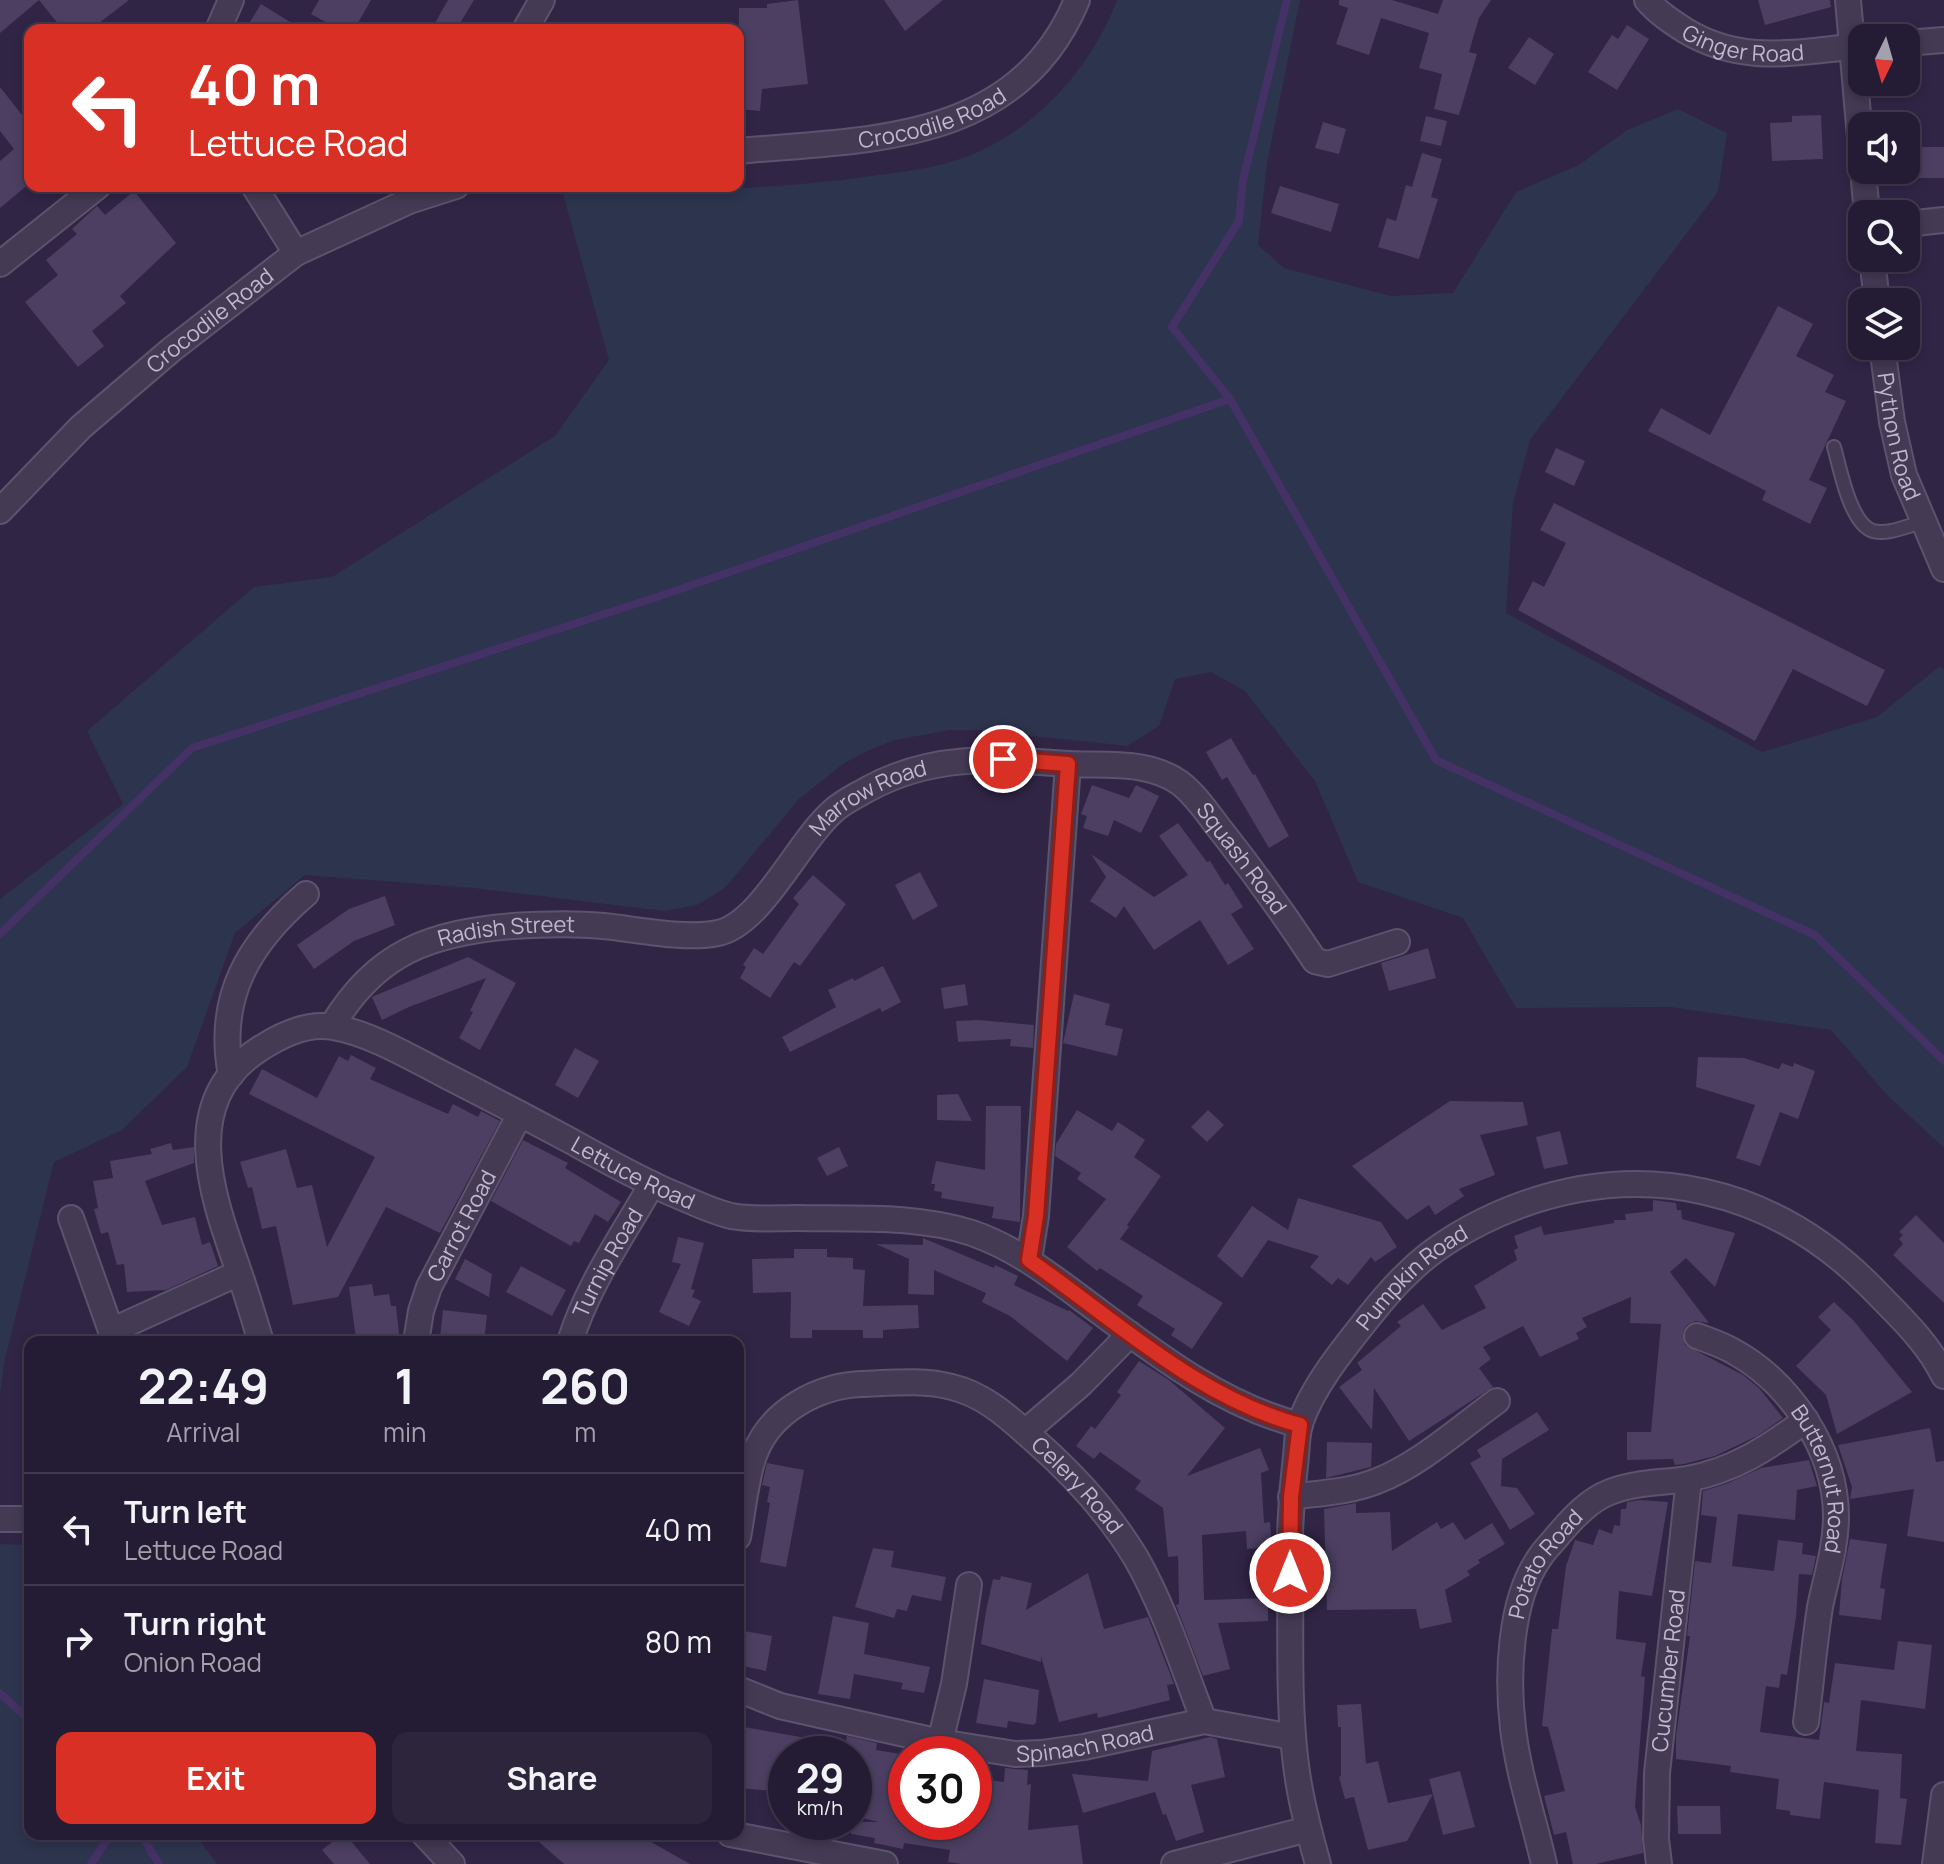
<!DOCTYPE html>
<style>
body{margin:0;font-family:Manrope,sans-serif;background:#2c253c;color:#f1f3f6;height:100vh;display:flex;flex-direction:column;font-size:30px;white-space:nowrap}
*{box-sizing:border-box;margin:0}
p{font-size:26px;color:#a3a1ac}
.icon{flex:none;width:44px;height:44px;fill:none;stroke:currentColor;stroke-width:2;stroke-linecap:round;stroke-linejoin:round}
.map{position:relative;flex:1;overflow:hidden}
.sheet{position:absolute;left:24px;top:1336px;width:720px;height:504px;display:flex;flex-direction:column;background:#241c34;border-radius:16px;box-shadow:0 4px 12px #0003,0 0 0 2px #413a4f}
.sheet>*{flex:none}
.banner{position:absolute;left:24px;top:24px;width:720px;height:168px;border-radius:16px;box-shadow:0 4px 12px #0003,0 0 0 2px #413a4f;background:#d93025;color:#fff;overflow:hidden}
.needle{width:52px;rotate:185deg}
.controls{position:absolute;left:1848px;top:24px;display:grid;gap:16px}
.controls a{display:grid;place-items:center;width:72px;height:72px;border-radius:16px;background:#241c34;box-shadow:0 4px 12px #0003,0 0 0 2px #413a4f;font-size:40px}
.speed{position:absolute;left:768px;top:1736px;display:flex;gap:16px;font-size:40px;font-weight:700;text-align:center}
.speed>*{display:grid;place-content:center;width:104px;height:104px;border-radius:50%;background:#241c34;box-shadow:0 4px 12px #0003,0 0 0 2px #413a4f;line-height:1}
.speed small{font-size:20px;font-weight:400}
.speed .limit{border:12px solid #d22;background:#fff;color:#111}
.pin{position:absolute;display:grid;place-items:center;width:68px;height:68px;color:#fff;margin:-34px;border:4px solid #fff;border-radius:50%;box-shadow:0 2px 8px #0007}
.me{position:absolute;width:88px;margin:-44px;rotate:0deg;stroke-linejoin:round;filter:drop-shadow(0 0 6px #0008)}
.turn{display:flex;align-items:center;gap:28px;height:168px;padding:0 32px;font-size:36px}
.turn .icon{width:104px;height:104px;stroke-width:2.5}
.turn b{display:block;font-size:56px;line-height:68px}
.eta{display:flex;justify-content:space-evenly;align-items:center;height:136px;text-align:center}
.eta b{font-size:48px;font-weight:700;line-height:56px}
.action{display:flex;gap:16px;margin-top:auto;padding:16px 32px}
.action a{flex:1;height:92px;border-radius:16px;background:#d93025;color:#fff;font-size:32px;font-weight:700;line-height:92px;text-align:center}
.action a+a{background:#2c253c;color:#f1f3f6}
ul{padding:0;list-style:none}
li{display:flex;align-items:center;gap:24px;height:112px;padding:0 32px;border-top:2px solid #413a4f}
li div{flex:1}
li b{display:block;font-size:30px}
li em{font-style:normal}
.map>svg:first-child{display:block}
</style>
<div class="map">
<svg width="1944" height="1864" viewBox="0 0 1944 1864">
<rect width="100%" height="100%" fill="#302545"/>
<!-- green -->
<path fill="#2d344d" d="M1117,0h183l-33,163 -9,82 26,23 107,28 62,-3 63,-101 63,-27 48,-35 51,-21 49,24 -9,59 -188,248 -17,63 -7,110 256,139 115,-35 63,-51 4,4v478l-56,-52 -57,-66 -161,-23 -154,1 -53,-90 -105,-36 -43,-101 -70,-90 -34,-19 -36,7 -16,47 -32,20 -149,-16h-28l-55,10 -26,10 -26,14 -45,36 -73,88 -28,17 -33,6 -190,-23 -169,-13 -70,58 -48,134 -65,63 -68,32 -49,197 -5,34v-494l123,-95 -36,-73 167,-144 78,-10 223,-141 54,-76 -46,-166c103,-4 206,-3 308,-18 38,-5 76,-9 111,-26 61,-28 112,-88 135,-150z
M0,1544l30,1v289h165l22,30h-217z"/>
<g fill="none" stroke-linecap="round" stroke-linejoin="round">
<!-- stream -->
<path stroke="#443165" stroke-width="8" d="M1287,0l-44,180 -4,41 -67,106 58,72 206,361 379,175 129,126
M0,934l192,-186 474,-154 564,-195
M0,1693l30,28
M141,1834l18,30
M91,1864l20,-30"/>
</g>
<!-- building -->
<path fill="#4c3f62" d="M0,0h129l-39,30h-27l-24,-30 -39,33z
M319,0h52l-17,30h-14l-29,-16z
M448,0h26l-18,30h-25z
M798,0l10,84 -46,5 -2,22 -22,-2 1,-101h28v-4z
M884,0h59l-38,31z
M1339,0h53l46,14 5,-14h48l-12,18 -10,34 8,2 -18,61 -25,-6 8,-35 -23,-6 10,-35 -48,-15 -12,37 -33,-11 12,-36 -9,-3z
M1758,0h72l1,7 -66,18z
M261,4l42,26h-58z
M1627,25l22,14 -32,51 -29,-18 24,-37 6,4z
M1529,37l25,17 -19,31 -27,-17z
M0,87l30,38v58l-30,25v-47l14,-12 -14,-18z
M1821,115l2,44 -51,2 -2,-38 22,-1v-6z
M1426,116l21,5 -6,25 -21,-5z
M1323,122l23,7 -7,25 -24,-6z
M1914,147h30v31h-30z
M1422,153l20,6 -11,38 7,2 -19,60 -41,-12 9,-29 9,3 10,-36 6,2z
M1280,186l59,18 -8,28 -60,-19z
M134,191l42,52 -56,53 6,7 -34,28 12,15 -26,21 -53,-65 33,-27 -12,-15 31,-26 -5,-5 25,-23 8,9z
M1778,306l35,18 -17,32 38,19 -9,17 21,9 -37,79 18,8 -17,36 -48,-24 4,-9 -118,-60 13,-23 49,27z
M1556,448l29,13 -11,25 -29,-14z
M1554,503l331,167 -18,36 -74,-37 -38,72 -237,-131 15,-29 11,6 22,-44 -26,-13z
M1231,738l22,37 2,-1 34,62 -20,12 -42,-71 -5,3 -16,-28z
M1092,785l37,13 7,-13 23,11 -18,37 -27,-13 -6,16 -25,-8 4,-12 -6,-2z
M1178,823l29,39 3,-1 15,24 3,-2 15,24 -12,7 23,35 -26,16 -28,-45 -46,30 -30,-44 -8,12 -26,-17 16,-24 -15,-23 63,43 34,-22 -29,-39z
M920,872l18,34 -25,14 -18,-35z
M813,875l33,29 -46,62 -6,-4 -24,36 -30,-20 6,-11 -3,-2 11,-17 9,6 36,-50 -6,-6z
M385,896l10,29 -41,16 -40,28 -17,-24 52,-36z
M1428,948l8,30 -47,13 -8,-28z
M468,957l48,26 -36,67 -21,-12 14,-26 -3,-1 16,-33 -77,29 -27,13 -10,-23 2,-1z
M883,966l18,36 -19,10 -2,-4 -90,44 -8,-15 54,-30 -8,-17 25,-12 1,3z
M965,984l3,21 -24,4 -3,-21z
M1074,994l36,10 -5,21 18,4 -6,27 -54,-13z
M978,1020l56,5 -1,23 -23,-2 1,-7 -53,3 -2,-21z
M575,1048l24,13 -21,37 -23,-13z
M351,1055l25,13 -6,11 78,35 5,-10 25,13 3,-6 19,10 -60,112 -54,-26 -48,90 -45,8 -17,-79 -14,3 -10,-42 -4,1 -8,-26 46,-13 11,39 15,-3 15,62 48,-90 -126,-63 13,-25 55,29 22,-42 9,5z
M1698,1057l46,1 35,11 3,-6 11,4 1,-4 21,8 -17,48 -18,-7 -20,54 -24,-8 19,-53 -59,-18z
M958,1094l14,27 -35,-1v-25z
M1450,1101l73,1 5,23 -48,10 15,40 -36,14 5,7 -29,19 -6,-10 -22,15 -55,-54z
M986,1106h35l-1,116 -28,-4 2,-11 -53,-9 1,-6 -8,-1 1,-7h-4l5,-23 49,9z
M1077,1110l35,21 6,-9 27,18 -11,17 27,19 -34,49 2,2 -9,12 103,64 -31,46 -21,-14 4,-6 -38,-24 6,-9 -43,-28 -3,3 -30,-24 39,-48 -29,-20 4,-6 -26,-17 1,-12z
M1208,1110l16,15 -17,17 -16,-15z
M1560,1131l8,33 -24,5 -8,-32z
M523,1140l45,23 -3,5 56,34 -13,20 -13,-8 -16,29 -5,-2 -3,5 -80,-45z
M171,1143l2,7 21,-3v16l-49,18 17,44 33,-8 7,28 8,-3 8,24 -52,24 -39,2 -3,-28 -7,1 -9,-33 -7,2 -7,-25 4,-1 -5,-27 20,-3 -3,-17 42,-7 -2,-5z
M839,1147l9,19 -21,10 -10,-18z
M1298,1198l83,24 16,25 -22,15 -4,-5 -23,28 -10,-7 -6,7 -22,-18 9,-11 -51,-16 -26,38 -25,-22 35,-50 36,24z
M1653,1200l23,3 1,7h4l1,9 53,14 -20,54 -29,-29 -16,14 39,51 -14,-2 -8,4 -4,7 2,13 58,30 16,13 24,30 -26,18 -42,20 -31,8 -9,1 -2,-6 -46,1v-28h24l10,-108 -31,-1 1,-26 -49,21 5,9 -11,6 3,6 -39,18 -17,-31 -40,21 8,12 -12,9 14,19 -84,54 -35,-53 -2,42 -33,-43 23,-17 -5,-7 44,-37 -4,-4 26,-18 19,26 44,-22 -12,-22 43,-26 -3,-10 4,-2 -4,-12 27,-10 3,9 70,-12v-3h12l-1,-6 28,-3z
M1916,1215l28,28v60l-51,-48 10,-11 -4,-5 4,-4 -4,-3z
M678,1237l26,6 -13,46 4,1 -3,7 9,4 -12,25 -30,-14 22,-48 -9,-2z
M923,1238l71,30 1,-3 23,11 -4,9 54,26 1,-1 24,18 -26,33 -57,-45 -28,-14 4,-9 -52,-23v25l-26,-1 1,-35 -33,-15 47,1z
M794,1249h33v8l26,1v11l12,1 -2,36 55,-1 1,23 -36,2v8h-20v-8h-51v8h-22l1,-46 -38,1 -1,-34 42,-1z
M465,1259l27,15 -3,23 -34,-18z
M521,1266l45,24 -14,26 -46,-24z
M372,1284l2,12 15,-2 2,12h5l3,28 -43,5 -7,-52z
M1834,1302l19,18 59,72 -75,42 -11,-39 -30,-29 35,-36 -13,-13z
M443,1310l44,5 -3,27 -44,-4z
M1139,1361l30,19 56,48 -38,48 73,-28 9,22 -8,3 3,50 6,-1 2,25 -25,2 -1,-18 -44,4 2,65 64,-2v23l-50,2 12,46 -27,7 -27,-71 3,-1 -1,-48 -10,1 -5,-49 -28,-19 6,-8 -41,-29 -6,7 -18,-13 15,-20 4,3 26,-34 -4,-3z
M1537,1412l12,18 -47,29 -1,27 16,2 18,26 -25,16 -40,-67 11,-6 -4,-7z
M1930,1428l6,34 8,-1v81l-37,-6 7,-47 -64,10 2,-12 -14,-42z
M1327,1442l45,1 -1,24 -45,11z
M1809,1460l8,26 -20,4 -2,30 -57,-6 -6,52 42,5 4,-31 25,3 -1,11 14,2 -4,19 -13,-1 -3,43 -9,58 -6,-1 -2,14 -13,-2 -6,46 59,8 5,-38 5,1 6,-40 59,7 4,-29 34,4 -7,64 -64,-9 -5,51 46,3 -2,44 7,1 -6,46 -26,-2 4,-53 -55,-8 -4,37 -30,-4v-4l-14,-2 3,-30 -49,-7 1,-6 -55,-7v-23l14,-100h-3l8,-75 16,2 6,-46 -16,-2 2,-24 23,-7 35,-16z
M767,1463l37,7 -18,97 -26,-5 10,-59 -3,-1 3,-15 -8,-2z
M1640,1500l28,2 -16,94 -33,-5 -3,48 30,4 -5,33 4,1 -10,130 6,18 2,28 -47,11h-23l-7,-32 -12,3 -10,-39 21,-5 -17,-64 -6,-1 10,-97h6l8,-63 9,-26 18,5 6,-16 13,5 2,-9 6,1 1,-17h5l1,-7z
M1356,1503v10l34,-1 2,39 45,-29 4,7 12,-7 12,18 27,-17 13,21 -27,16 2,3 -13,8 3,4 -25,15 7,32 -32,7 -4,-20 -89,1 -3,-101z
M1850,1539l37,5 -7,44 5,1 -4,31 -42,-5 3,-36z
M873,1548l21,3 -3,16 55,10 -5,24 -29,-6 -5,16 -10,-2 -3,9 -39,-11z
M1088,1573l16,56 44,-12 26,67 -7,1 3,15 -72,18 -1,-5 -38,9 -18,-66v6l-60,-18 5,-33 7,-32 7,1 1,-4 31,7 -6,27z
M833,1616l36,7 -5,31 66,13 -6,26 -23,-4 2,-6 -49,-9 -4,25 -32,-5z
M738,1630l34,6 -6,35 -28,-6z
M984,1679l55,11 -3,33 -3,2 -25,-4 -1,7 -31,-5z
M1361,1704l5,60 12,-3 10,42 45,-9 -4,-15 31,-8 15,56 -32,8 -10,-41 -26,47 -39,9 -14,-53 -9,2 -6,-22 2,-1v-49h-3l-1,-22z
M738,1726l97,17 -1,11h-48v38l-48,-4z
M847,1736l30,7 -1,7 30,5v67h68v-29h4l2,-14 24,3 1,-14 23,2 -1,15 4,-1 -3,46 50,-5 5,39h-122l-13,-2 2,-12 -46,-7 -1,6 -29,-6 1,-5 -24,-4 1,-12h27l-25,-6v-62h-10z
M1210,1737l7,2 8,38 -34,8 13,47 -28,9 -10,-27 -3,1 -8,-23 -72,21 -11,-39 76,7 4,-30z
M1677,1806h43l1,28h-43z
M342,1834h3l25,30h-36l-12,-14z
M530,1834h107l53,30h-126z"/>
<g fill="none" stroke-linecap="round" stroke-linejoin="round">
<defs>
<path id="lane" d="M1834,447c6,21 16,77 39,84 15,4 34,-5 49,-9"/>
<g id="street">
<path id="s1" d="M1647,0c11,13 25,22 39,31 59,35 112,20 176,15"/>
<path d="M1848,0l14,160"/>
<path d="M218,30l13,-30"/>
<path d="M525,30l17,-30"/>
<path d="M1906,43l38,-3"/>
<path id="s2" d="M738,151c132,-12 279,-7 339,-151"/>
<path d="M1863,170l4,44"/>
<path d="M254,186l42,67"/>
<path d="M1906,224l38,-4"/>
<path d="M1872,258l5,44"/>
<path d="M0,264l98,-78"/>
<path id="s3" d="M1882,346l10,76 12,53 40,94"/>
<path id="s4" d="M0,511l81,-84 90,-77 125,-97 113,-52 47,-15"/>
<path id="s5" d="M332,1026c44,-74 98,-93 181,-100 30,-2 60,-3 90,0 34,3 82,14 115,7 43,-9 80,-91 114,-121 10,-10 24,-16 36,-23 66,-36 128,-30 200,-25 37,2 80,-4 112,19 17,13 30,34 43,50 33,42 63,84 92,128l13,3 69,-22"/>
<path d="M231,1075c-15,-78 18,-132 75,-181"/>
<path d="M71,1218l44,124"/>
<path d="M1029,1260l7,-44 32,-452"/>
<path d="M111,1331l128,-58"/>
<path id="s6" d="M1697,1336c11,4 23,8 34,14 58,31 105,99 105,167 0,30 -10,61 -16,90 -6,38 -9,77 -14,115"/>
<path id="s7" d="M261,1342c-7,-23 -14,-47 -22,-70 -25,-72 -63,-168 19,-222 21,-14 48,-28 75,-23 36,6 75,29 108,46 43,22 87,45 130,68 32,18 64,36 98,51 20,8 41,19 62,24 21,4 44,2 66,2 58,1 120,-3 175,15 43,15 77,41 113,68 66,49 135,104 215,124"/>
<path id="s8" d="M416,1342l5,-31 8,-24 91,-173"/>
<path id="s9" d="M570,1342c17,-56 53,-107 82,-158"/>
<path d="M1025,1432l56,-48 49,-50"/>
<path d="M1291,1497c28,-4 59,-5 86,-16 42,-16 84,-54 120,-80"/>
<path d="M0,1519h30"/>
<path id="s10" d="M738,1537c5,-25 8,-62 17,-84 16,-42 63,-67 106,-69 29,-1 62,-5 91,3 33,8 56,30 81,52 39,34 76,74 103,119 29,51 47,109 68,163"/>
<path id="s11" d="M738,1689l42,17 160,36 75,12 27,-1 42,-6 120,-26 89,16"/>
<path d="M940,1742l14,-58 15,-99"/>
<path d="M424,1834l28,30"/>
<path d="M730,1834l155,30"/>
<path d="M1174,1864l134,-35"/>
<path id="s12" d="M1318,1864c-9,-32 -18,-65 -22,-99 -8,-62 -5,-126 -6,-189 -1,-41 1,-80 6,-120 1,-10 1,-22 4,-32 12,-37 44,-76 68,-106 12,-15 24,-30 38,-43 28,-29 69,-52 107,-67 130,-50 261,-20 359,80 27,28 55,53 72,88"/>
<path id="s13" d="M1544,1864c-10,-44 -26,-91 -31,-136 -6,-50 -4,-128 27,-171 5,-8 13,-15 19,-23 14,-16 30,-34 51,-42 25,-10 52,-9 77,-13 47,-8 82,-32 119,-59"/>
<path id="s14" d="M1659,1864l-3,-25 1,-66 32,-294"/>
<path d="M1935,1864l9,-69"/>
</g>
</defs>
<!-- lane casing -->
<use href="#lane" stroke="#5c536c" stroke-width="16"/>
<!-- street casing -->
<use href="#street" stroke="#5c536c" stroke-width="28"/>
<!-- lane -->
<use href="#lane" stroke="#443a54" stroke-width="12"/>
<!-- street -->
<use href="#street" stroke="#443a54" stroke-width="24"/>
</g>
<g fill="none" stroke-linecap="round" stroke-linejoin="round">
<defs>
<path id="route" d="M1003,759l65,5 -32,452 -7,44c84,58 170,139 271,165l-9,72 -1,76"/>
</defs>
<!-- route casing -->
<use href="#route" stroke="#8d1f18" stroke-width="20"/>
<!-- route -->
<use href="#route" stroke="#d93025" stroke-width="14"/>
</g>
<g text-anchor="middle" stroke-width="6" stroke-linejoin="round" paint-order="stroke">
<!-- street labels -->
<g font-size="22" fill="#c0b8ce" stroke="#281e3a">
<text dy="8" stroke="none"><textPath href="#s1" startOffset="110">Ginger Road</textPath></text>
<text dy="8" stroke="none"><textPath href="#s2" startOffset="198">Crocodile Road</textPath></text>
<text dy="8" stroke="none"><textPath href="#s4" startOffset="284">Crocodile Road</textPath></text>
<text dy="8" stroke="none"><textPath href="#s3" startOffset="92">Python Road</textPath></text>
<text dy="8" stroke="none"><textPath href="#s5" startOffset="630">Marrow Road</textPath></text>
<text dy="8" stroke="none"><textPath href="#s5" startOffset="1052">Squash Road</textPath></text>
<text dy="8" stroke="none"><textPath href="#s5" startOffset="210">Radish Street</textPath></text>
<text dy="8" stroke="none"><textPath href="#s7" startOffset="732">Lettuce Road</textPath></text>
<text dy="8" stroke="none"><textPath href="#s8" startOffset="126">Carrot Road</textPath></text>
<text dy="8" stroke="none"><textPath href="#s9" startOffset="88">Turnip Road</textPath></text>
<text dy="8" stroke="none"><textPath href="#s12" startOffset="630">Pumpkin Road</textPath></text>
<text dy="8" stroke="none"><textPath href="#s6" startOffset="202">Butternut Road</textPath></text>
<text dy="8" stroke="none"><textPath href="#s10" startOffset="472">Celery Road</textPath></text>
<text dy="8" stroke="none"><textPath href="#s13" startOffset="312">Potato Road</textPath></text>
<text dy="8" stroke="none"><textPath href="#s14" startOffset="194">Cucumber Road</textPath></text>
<text dy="8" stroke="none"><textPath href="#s11" startOffset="356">Spinach Road</textPath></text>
</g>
</g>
</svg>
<div class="controls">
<a><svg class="needle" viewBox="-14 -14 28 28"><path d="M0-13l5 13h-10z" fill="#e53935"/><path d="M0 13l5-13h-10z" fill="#a3a1ac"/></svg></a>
<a><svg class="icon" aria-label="sound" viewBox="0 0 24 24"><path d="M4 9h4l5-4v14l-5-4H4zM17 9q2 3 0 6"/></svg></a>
<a><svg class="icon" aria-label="search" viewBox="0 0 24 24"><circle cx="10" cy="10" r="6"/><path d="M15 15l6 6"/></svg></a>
<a><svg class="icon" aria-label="layers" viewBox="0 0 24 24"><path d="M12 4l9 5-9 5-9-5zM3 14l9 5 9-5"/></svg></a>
</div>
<div class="speed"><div>29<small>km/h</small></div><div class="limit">30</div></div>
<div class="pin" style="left:1003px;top:759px;background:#d93025"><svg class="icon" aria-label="arrive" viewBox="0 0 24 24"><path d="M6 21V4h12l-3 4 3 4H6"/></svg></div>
<svg class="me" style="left:1290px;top:1573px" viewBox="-20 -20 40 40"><circle r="17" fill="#d93025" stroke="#fff" stroke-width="3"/><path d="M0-11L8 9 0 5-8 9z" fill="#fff"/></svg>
<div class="banner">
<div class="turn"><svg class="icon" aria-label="left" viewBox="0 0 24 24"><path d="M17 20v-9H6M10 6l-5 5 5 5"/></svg><div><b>40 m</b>Lettuce Road</div></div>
</div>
<section class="sheet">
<div class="eta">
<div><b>22:49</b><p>Arrival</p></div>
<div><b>1</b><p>min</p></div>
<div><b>260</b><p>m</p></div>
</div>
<ul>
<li><svg class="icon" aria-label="left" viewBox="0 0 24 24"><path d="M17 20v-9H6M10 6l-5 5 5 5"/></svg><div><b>Turn left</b><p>Lettuce Road</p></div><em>40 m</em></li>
<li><svg class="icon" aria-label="right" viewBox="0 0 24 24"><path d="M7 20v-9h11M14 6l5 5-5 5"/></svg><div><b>Turn right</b><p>Onion Road</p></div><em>80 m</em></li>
</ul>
<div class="action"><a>Exit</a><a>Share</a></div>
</section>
</div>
